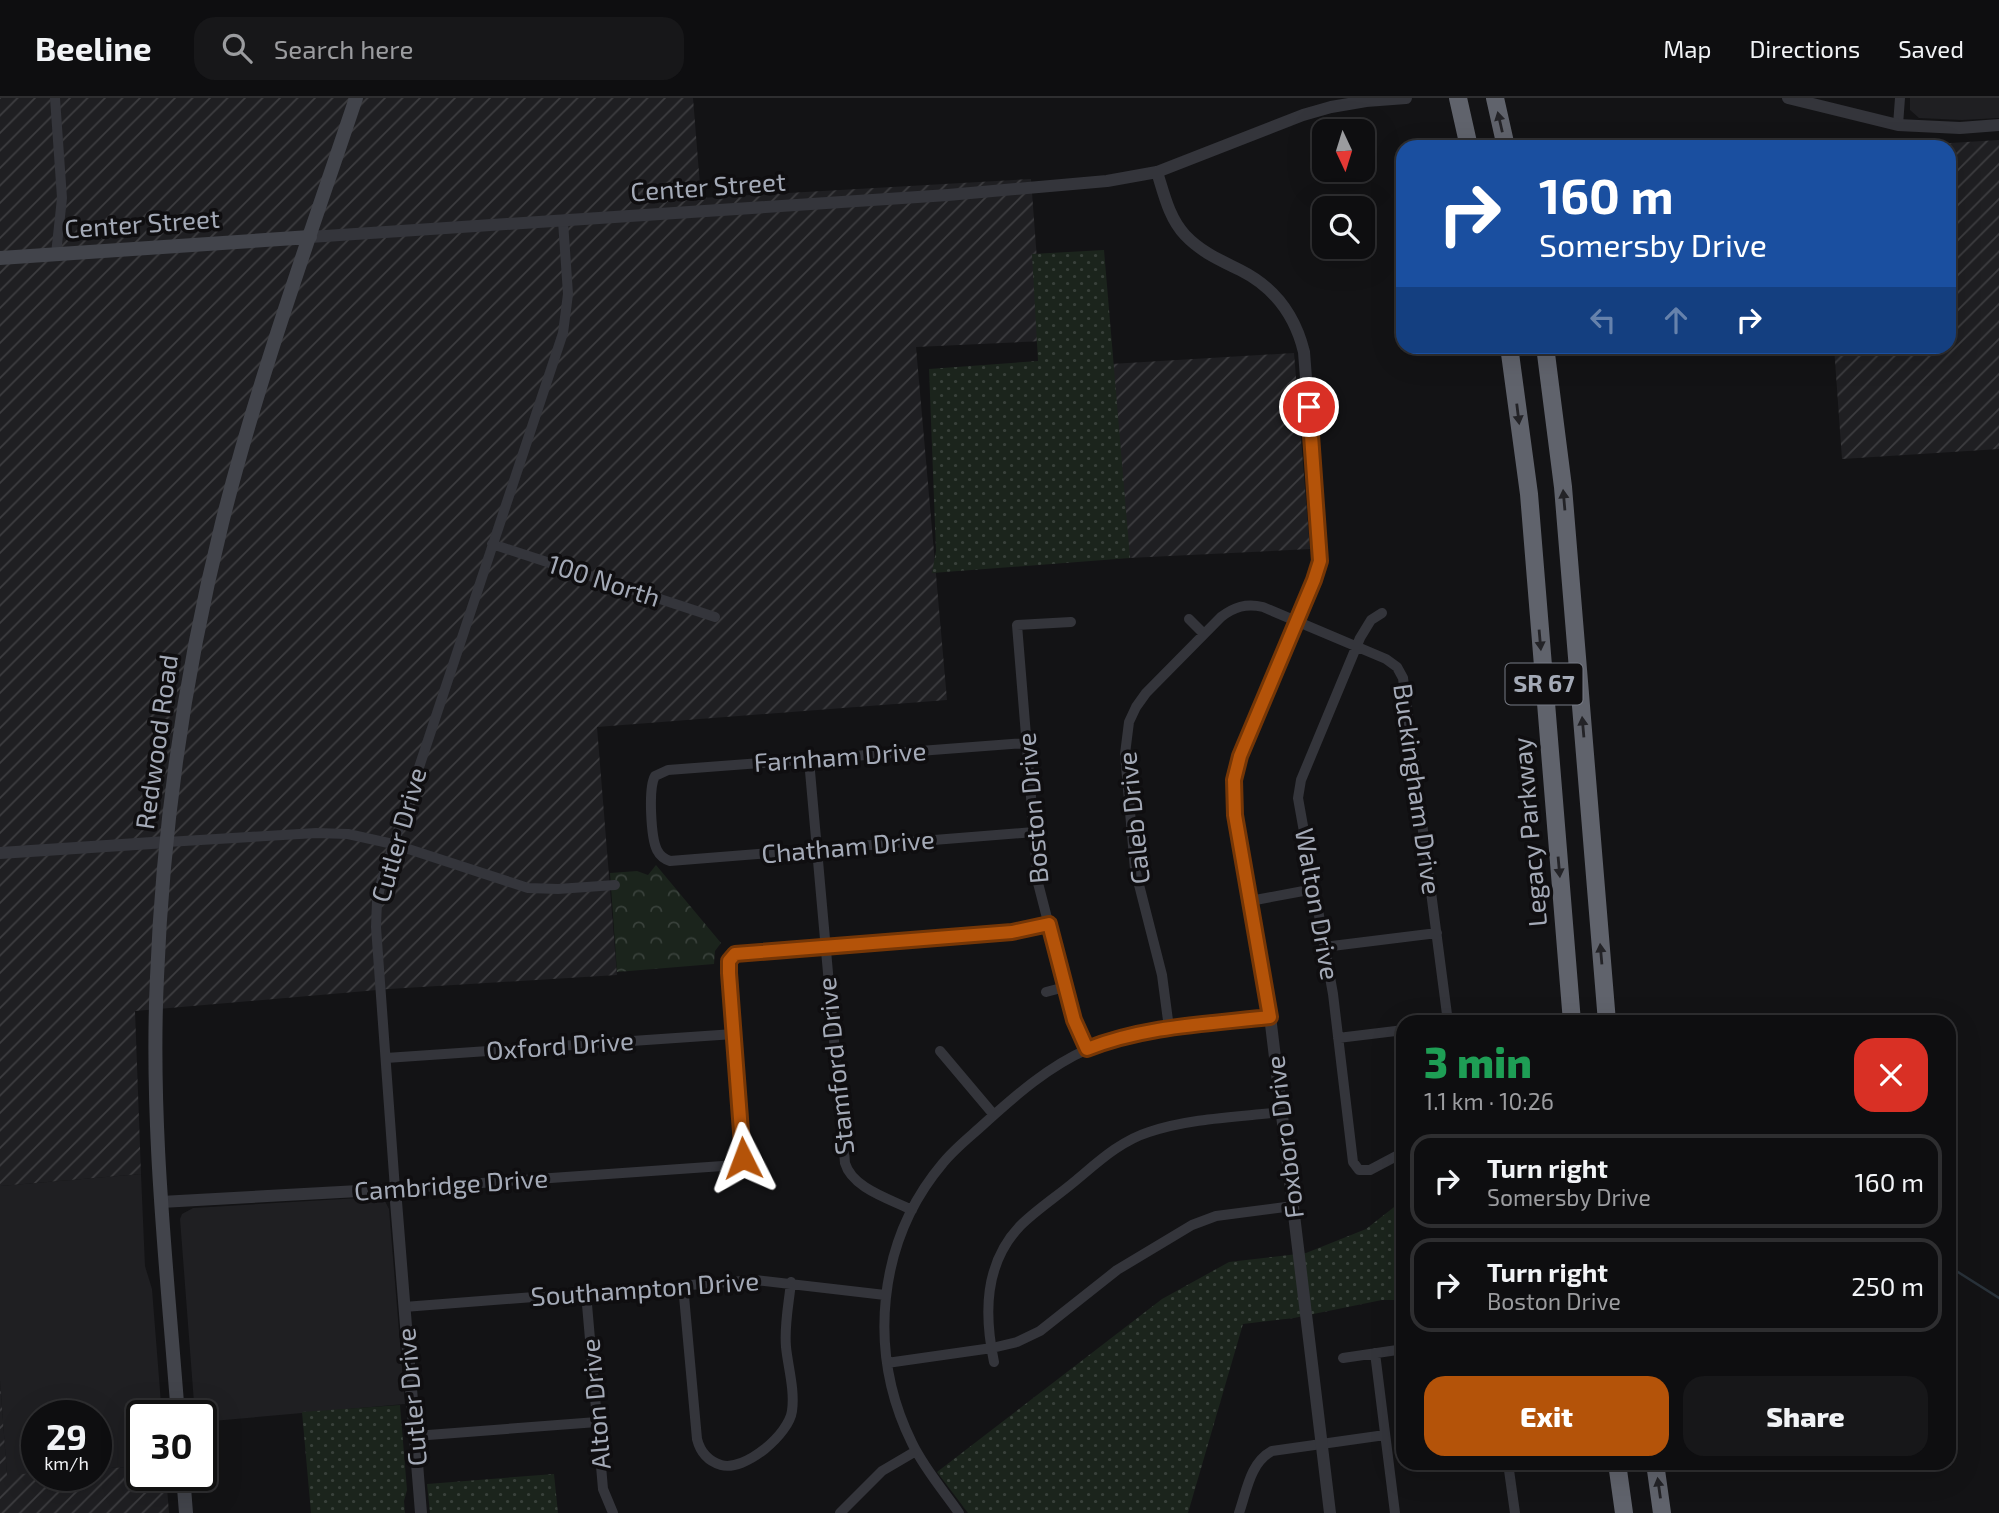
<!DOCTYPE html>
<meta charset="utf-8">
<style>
body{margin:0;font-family:"Exo 2",sans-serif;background:#171719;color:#f1f3f6;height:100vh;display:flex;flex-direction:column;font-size:26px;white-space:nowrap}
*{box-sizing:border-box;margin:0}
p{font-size:23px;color:#9b9c9f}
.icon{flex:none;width:38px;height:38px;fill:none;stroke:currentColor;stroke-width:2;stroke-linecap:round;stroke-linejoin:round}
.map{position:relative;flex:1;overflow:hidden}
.drawer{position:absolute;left:1396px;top:917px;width:560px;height:455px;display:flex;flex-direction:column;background:#0e0e10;border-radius:21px;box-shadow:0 7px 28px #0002,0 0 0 2px #2e2e30}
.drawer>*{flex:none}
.top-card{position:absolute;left:1396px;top:42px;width:560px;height:214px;border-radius:21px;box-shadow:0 7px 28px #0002,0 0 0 2px #2e2e30;background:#1a4fa0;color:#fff;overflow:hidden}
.needle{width:46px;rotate:176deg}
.fabs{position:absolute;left:1312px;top:21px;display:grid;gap:14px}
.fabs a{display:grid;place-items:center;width:63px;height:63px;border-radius:14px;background:#0e0e10;box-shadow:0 7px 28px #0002,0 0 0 2px #2e2e30;font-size:35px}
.speed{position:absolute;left:21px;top:1302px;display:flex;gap:14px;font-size:35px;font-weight:700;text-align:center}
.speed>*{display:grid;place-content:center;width:91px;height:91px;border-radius:50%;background:#0e0e10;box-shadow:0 7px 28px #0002,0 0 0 2px #2e2e30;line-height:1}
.speed small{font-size:18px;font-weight:400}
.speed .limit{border:4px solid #111;border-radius:10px;background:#fff;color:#111}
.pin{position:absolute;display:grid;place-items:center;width:60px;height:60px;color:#fff;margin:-30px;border:4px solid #fff;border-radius:50%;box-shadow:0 2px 7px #0007}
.me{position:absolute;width:77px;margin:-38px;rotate:357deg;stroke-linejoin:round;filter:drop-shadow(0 0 5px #0008)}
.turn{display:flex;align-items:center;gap:24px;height:147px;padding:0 28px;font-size:32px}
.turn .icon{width:91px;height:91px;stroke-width:2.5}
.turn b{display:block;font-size:49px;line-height:60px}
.lanes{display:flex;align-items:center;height:66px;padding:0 28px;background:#0003;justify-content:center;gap:35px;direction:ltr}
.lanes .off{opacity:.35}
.round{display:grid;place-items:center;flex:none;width:74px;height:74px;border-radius:21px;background:#171719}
.overview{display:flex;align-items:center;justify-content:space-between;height:119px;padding:0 28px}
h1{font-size:42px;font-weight:800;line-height:52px;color:#1e9e55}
.button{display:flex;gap:14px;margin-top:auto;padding:14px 28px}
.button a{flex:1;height:80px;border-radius:21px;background:#b45309;color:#fff;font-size:28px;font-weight:800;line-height:80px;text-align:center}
.button a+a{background:#171719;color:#f1f3f6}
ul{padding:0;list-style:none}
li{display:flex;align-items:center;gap:21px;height:94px;margin:0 14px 10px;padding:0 14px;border:4px solid #2e2e30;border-radius:21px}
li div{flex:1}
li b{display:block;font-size:26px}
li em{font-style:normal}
header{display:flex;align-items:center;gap:42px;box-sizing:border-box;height:98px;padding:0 35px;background:#0e0e10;border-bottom:2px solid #2e2e30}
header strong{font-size:33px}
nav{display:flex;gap:38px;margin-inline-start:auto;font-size:24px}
.search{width:490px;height:63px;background:#171719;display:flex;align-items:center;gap:18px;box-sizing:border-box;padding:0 24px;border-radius:21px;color:#9b9c9f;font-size:26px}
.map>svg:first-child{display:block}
</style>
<header>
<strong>Beeline</strong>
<div class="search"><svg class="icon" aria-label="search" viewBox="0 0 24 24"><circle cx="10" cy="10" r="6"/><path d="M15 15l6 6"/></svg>Search here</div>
<nav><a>Map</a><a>Directions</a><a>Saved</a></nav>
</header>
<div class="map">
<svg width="1999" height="1415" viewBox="0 0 1999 1415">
<defs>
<pattern id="industrial-furrows" width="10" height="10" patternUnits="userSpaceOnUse" patternTransform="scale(1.75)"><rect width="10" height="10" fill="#1f1f22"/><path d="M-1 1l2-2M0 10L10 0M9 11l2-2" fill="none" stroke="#3d3d40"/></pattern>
<pattern id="grass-dots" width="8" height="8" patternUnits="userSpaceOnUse" patternTransform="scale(1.75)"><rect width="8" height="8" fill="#1b241c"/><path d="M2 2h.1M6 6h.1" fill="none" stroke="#39413b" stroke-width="1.8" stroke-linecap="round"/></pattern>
<pattern id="park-crowns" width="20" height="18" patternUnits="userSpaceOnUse" patternTransform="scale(1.75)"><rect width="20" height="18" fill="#1b241c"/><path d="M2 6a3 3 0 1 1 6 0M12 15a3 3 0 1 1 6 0" fill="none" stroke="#39413b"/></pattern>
</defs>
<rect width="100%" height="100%" fill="#131315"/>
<!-- built -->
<path fill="#1f1f22" d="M1910,0h89v20l-37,2 -43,-2 -9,-8z
M141,1076l4,92 7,23 10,127h-20v50l-46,3v-53h-59v57l-30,3 -7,-95v-195z
M376,1099l8,2 5,10 16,195 -204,18v-6h-6l-15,-197 2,-5 11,-6z"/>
<!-- industrial -->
<path fill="url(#industrial-furrows)" d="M0,0h693l8,100 330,-19 12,162 -127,6 31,353 -350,27 20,248 -228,14 -254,22 6,163 -141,12z
M1999,42v309l-157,10 -8,-112 116,-1v-199h-65z
M1294,255l16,196 -181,9 -18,-194z
M0,1283l7,94 30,-2v2h59v-6l46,-3v9h24l3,38h-169z"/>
<!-- grass -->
<path fill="url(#grass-dots)" d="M1104,152l26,308 -198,15 4,-22 -7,-182 109,-8 -6,-107z
M1403,1102v100h-21l-88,18 -51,6 -55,189h-220l-31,-41 225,-173 67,-37 77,-9 60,-24z
M400,1307l7,85 -3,11 1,12h-94l-9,-101z
M554,1376l4,39h-128l-3,-29z"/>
<!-- park -->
<path fill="url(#park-crowns)" d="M656,767l65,78 -6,8 -1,13 -97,8 -7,-99 27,-2 11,4z"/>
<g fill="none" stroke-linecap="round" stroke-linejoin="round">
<!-- stream -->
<path stroke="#29323a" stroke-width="2.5" d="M1950,1169l49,31"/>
<!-- minor -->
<path stroke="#34353b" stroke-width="10" d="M55,0l7,100 -6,56
M1898,27l2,-27
M563,123l5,73 -5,39 -181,546 -5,22 -1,26 19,262 342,-24 6,-7v-11l-14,-174 2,-17 14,-4 267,-20 37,-8
M492,446l223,73
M1382,515l-11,7 -11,18 -59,142 -3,18 35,196 20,168 6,8h11l34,-18
M1189,521l15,15
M1071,524l-54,3 21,258 34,132 14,34
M1026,645l-358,27 -13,6c-7,12 -4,62 2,74 3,6 7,9 13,11l364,-29
M809,662l36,403c7,25 45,36 67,47
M167,744l149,-9 32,1 45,10 135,44 30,1 57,-4
M1250,803l64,-12
M1324,849l113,-14
M1046,894l19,-5
M1169,930l-7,-53 -27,-106 -10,-115 4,-32 7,-15 10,-14 75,-76c13,-10 25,-14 42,-10l123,52 11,8 6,11 45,344
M1338,940l66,-8
M940,953l54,64
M386,960l348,-24
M683,1187l14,154c3,12 11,22 24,26 24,7 68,-31 71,-54 3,-21 -4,-44 -6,-64 -2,-22 3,-44 5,-65
M586,1195l17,196 10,24
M404,1209l351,-27 130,15
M1375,1255l20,160
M1343,1260l61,-9
M994,1264c-10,-48 -10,-98 26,-136 16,-16 36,-29 54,-44 23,-19 46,-41 75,-50 42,-14 89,-15 133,-20
M887,1265l105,-15 25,-6 23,-11 77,-61 75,-45 24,-9 77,-10
M415,1338l182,-14
M1508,1365l7,50
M840,1415l42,-42 34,-20
M959,1415c-16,-23 -35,-45 -47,-70 -45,-91 -35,-202 31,-280 12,-15 28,-27 42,-40 31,-28 64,-57 103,-74 57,-25 122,-24 182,-33
M1239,1415c8,-23 11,-50 33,-62l113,-16"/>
<!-- tertiary -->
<path stroke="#34353b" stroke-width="12" d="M1788,0l110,27 62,3 39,-3
M1157,74c7,22 12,46 28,63 16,17 35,25 55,35 34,17 55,45 64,82l16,209 -6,19 -71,169 -7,23 -3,26 37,218 60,497
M310,139l638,-42 159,-14 50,-9 146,-57 28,-8 35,-6 40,-3
M0,755l167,-11
M161,1104l234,-13 26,324"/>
<!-- secondary -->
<path stroke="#42444b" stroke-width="14" d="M0,160l310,-21
M178,1318c-11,-146 -28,-292 -21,-439 6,-152 28,-305 65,-454 36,-144 87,-284 134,-425
M183,1377l3,38"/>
<!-- motorway -->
<path stroke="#60636c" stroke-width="18" d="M1458,0l11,49
M1495,0l11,49
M1509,248l20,148 43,528
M1545,248l18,141 44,535
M1617,1365l7,50
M1655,1365l7,50"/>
</g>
<!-- one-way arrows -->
<defs><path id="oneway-solid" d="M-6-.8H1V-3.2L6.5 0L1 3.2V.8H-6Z" transform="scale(1.75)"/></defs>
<g fill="#232327">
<use href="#oneway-solid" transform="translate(1500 24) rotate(-103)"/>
<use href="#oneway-solid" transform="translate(1518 316) rotate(83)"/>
<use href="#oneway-solid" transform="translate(1564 402) rotate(-95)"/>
<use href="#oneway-solid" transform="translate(1540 542) rotate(85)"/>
<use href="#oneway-solid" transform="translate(1583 629) rotate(-95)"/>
<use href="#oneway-solid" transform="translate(1559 769) rotate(85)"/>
<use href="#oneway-solid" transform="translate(1601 856) rotate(-95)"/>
<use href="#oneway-solid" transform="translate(1659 1390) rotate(-98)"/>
</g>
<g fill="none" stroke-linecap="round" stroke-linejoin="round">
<defs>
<path id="route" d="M743,1060l-14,-185v-12l6,-7 277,-22 37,-8 25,96 13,29c58,-23 121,-25 183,-32l-35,-202 -1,-35 6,-24 74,-176 6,-19 -11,-154"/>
</defs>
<!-- route casing -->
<use href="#route" stroke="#753606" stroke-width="18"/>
<!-- route -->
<use href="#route" stroke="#b45309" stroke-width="12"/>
</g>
<g text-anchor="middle" stroke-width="7" stroke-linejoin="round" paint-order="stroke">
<!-- shield labels -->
<rect fill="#0f0e10" stroke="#777b85" stroke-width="2" x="1505.5" y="565.5" width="77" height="41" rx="5"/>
<g font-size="24" font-weight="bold" fill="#a4aab7">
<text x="1544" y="594">SR 67</text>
</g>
<!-- street labels -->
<g font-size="26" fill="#a4aab7" stroke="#0f0e10">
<text transform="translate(708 89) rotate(-4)" y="9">Center Street</text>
<text transform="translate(142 126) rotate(-4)" y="9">Center Street</text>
<text transform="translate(604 483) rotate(18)" y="9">100 North</text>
<text transform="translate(157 644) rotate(-82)" y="9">Redwood Road</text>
<text transform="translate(840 659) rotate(-4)" y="9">Farnham Drive</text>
<text transform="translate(1417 691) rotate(82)" y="9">Buckingham Drive</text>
<text transform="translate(1033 710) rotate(-95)" y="9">Boston Drive</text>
<text transform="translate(1134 720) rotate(-96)" y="9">Caleb Drive</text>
<text transform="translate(1530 734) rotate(-95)" y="9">Legacy Parkway</text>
<text transform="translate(399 737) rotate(-74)" y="9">Cutler Drive</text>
<text transform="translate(848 749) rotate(-5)" y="9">Chatham Drive</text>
<text transform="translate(1317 806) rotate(80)" y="9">Walton Drive</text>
<text transform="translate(560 948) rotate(-4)" y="9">Oxford Drive</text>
<text transform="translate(836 968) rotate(-96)" y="9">Stamford Drive</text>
<text transform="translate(1285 1039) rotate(-97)" y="9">Foxboro Drive</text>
<text transform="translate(451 1087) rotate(-4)" y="9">Cambridge Drive</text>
<text transform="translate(645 1191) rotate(-4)" y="9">Southampton Drive</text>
<text transform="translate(412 1299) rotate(-95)" y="9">Cutler Drive</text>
<text transform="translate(596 1306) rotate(-95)" y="9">Alton Drive</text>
</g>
</g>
</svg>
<div class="fabs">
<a><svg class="needle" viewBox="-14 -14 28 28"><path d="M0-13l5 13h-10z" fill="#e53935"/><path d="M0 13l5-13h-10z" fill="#9b9c9f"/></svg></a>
<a><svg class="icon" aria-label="search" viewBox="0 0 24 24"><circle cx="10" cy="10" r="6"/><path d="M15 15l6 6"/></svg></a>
</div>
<div class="speed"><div>29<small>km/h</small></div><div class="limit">30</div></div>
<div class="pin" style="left:1309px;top:309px;background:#d93025"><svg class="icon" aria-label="arrive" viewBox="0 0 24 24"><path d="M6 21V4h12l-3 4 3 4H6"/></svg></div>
<svg class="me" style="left:743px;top:1060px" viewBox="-20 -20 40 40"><path d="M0-17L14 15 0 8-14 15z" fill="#b45309" stroke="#fff" stroke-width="4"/></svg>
<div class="top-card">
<div class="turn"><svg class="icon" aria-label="right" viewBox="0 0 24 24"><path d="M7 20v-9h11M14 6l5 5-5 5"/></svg><div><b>160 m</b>Somersby Drive</div></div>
<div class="lanes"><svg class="icon off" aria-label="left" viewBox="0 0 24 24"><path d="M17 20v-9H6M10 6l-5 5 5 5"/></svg><svg class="icon off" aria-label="ahead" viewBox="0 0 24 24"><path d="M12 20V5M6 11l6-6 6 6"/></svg><svg class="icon" aria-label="right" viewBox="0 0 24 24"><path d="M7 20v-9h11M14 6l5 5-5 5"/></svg></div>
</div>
<section class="drawer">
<div class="overview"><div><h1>3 min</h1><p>1.1 km · 10:26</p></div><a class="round" style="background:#d93025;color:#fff"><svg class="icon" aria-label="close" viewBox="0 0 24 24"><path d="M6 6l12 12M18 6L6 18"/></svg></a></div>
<ul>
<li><svg class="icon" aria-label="right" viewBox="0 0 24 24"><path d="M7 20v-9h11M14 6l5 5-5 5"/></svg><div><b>Turn right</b><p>Somersby Drive</p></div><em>160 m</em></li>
<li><svg class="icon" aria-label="right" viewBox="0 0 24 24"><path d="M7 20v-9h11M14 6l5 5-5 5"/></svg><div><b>Turn right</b><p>Boston Drive</p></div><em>250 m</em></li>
</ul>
<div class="button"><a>Exit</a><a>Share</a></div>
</section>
</div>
